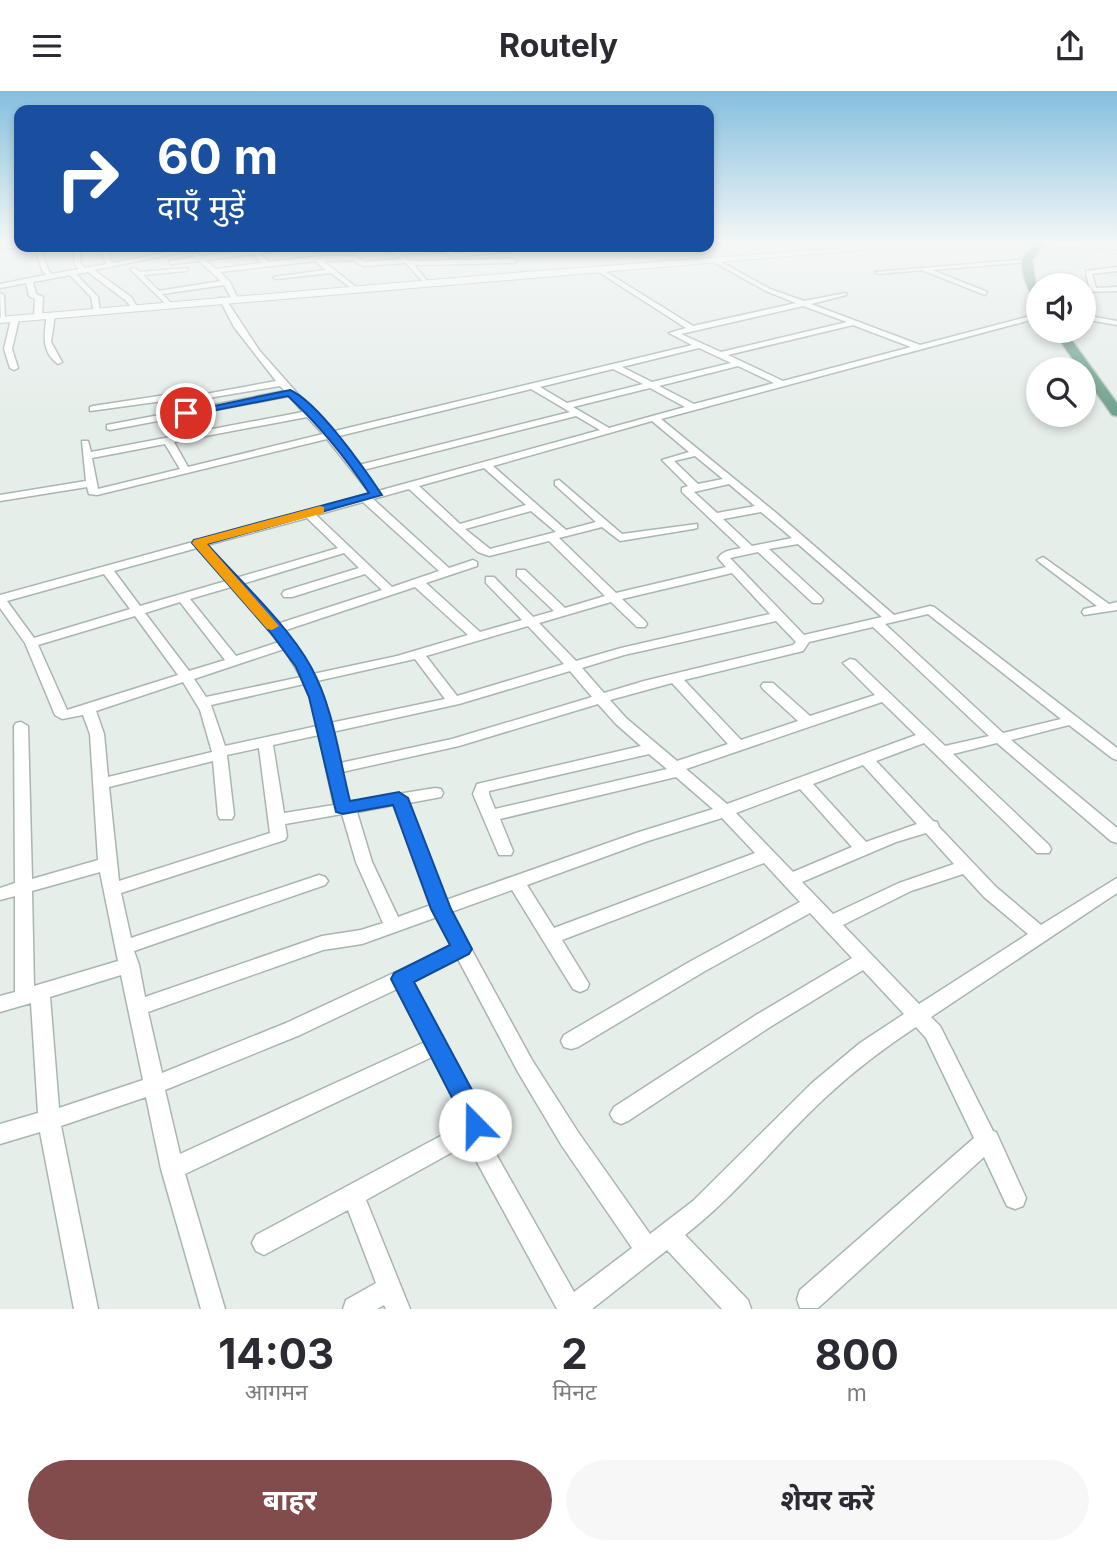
<!DOCTYPE html>
<html lang="hi">
<meta charset="utf-8">
<style>
body{margin:0;font-family:Inter,"Noto Sans Devanagari",sans-serif;background:#f7f7f7;color:#2b2b33;height:100vh;display:flex;flex-direction:column;font-size:26px;white-space:nowrap}
*{box-sizing:border-box;margin:0}
p{font-size:23px;color:#7c7c81}
.icon{flex:none;width:38px;height:38px;fill:none;stroke:currentColor;stroke-width:2;stroke-linecap:round;stroke-linejoin:round}
.map{position:relative;height:1218px;overflow:hidden}
.sheet{display:flex;flex-direction:column;background:#fff;flex:1}
.sheet>*{flex:none}
.guide{position:absolute;left:14px;top:14px;width:700px;height:147px;border-radius:14px;box-shadow:0 4px 10px #0003;background:#1a4fa0;color:#fff;overflow:hidden}
.controls{position:absolute;left:1026px;top:182px;display:grid;gap:14px}
.controls a{display:grid;place-items:center;width:70px;height:70px;border-radius:50%;background:#fff;box-shadow:0 4px 10px #0003;font-size:35px}
.pin{position:absolute;display:grid;place-items:center;width:60px;height:60px;color:#fff;margin:-30px;border:4px solid #fff;border-radius:50%;box-shadow:0 2px 7px #0007}
.me{position:absolute;width:77px;margin:-38px;rotate:338deg;stroke-linejoin:round;filter:drop-shadow(0 0 5px #0008)}
.turn{display:flex;align-items:center;gap:24px;height:147px;padding:0 28px;font-size:32px}
.turn .icon{width:91px;height:91px;stroke-width:2.5}
.turn b{display:block;font-size:49px;line-height:60px}
.eta{display:flex;justify-content:space-evenly;align-items:center;height:119px;text-align:center}
.eta b{font-size:42px;font-weight:700;line-height:49px}
.button{display:flex;gap:14px;margin-top:auto;padding:14px 28px}
.button a{flex:1;height:80px;border-radius:42px;background:#814c4b;color:#fff;font-size:28px;font-weight:700;line-height:80px;text-align:center}
.button a+a{background:#f7f7f7;color:#2b2b33}
header{display:flex;justify-content:space-between;align-items:center;height:91px;padding:0 28px;background:#fff;font-size:32px;font-weight:700}
.map>svg:first-child{display:block}
</style>
<header><svg class="icon" aria-label="menu" viewBox="0 0 24 24"><path d="M4 6h16M4 12h16M4 18h16"/></svg>Routely<svg class="icon" aria-label="share" viewBox="0 0 24 24"><path d="M12 15V3M7 8l5-5 5 5M5 13v7h14v-7"/></svg></header>
<div class="map">
<svg width="1117" height="1218" viewBox="0 0 1117 1218">
<rect width="100%" height="100%" fill="#e6eeea"/>
<g fill="none" stroke-linecap="round" stroke-linejoin="round">
<defs>
<path id="minor" d="M878,151h9l5,3 -3,2z
M1037,151l80,3v4l-78,-4z
M19,152v4l-19,2v-4z
M73,156h6l2,17 4,4 22,-4 -4,-6v-11h6v11l4,5 77,-15 3,2 -99,20 37,27 7,11 -4,2 -9,-10 -37,-28 -12,2 22,23 2,16h-6l-3,-16 -21,-22 -37,7 3,12 7,3 -1,19 -4,2 -4,-2 1,-17 -6,-3 -3,-13 -26,5v-4l46,-9 -4,-5 -5,-17 3,-2 3,2 5,17 4,4 27,-5 -4,-4z
M279,156h16l-35,6 8,9 54,-6h32l10,6 39,-3 -26,-12 16,4 51,-3 10,5 51,-4 2,3 -54,5 -10,-5 -43,2 11,7 103,-2 3,2 -3,2 -100,2 15,18 -3,2 -20,-22 -43,3 -10,-6 -30,1 34,27 -2,3 -24,-18 -55,6 -3,-2 53,-7 -11,-9 -95,11 10,10 9,19h-6l-9,-16 -62,9 11,11 -4,2 -39,-38 5,-1 5,4 48,-4 -2,3 -43,4 16,16 62,-10 -22,-20 -28,3 -2,-3 26,-4 -2,-2 3,-2 5,3zM254,163l7,9 -45,6 -11,-9z
M304,156h7l1,1 -3,2z
M712,166l58,32 34,12 42,-8v2l-35,9 109,41 118,-31v4l-377,101 114,93 119,103 36,-9 4,1 183,141v12l-5,-2 -43,-33 -58,15 106,88v15l-6,-2 -114,-98 -44,11 96,91 2,4 -2,4h-12l-113,-110 -48,18 57,60 4,1 2,5 57,60 45,38 76,-47v15l-186,124 9,9 53,105 3,1 30,66 -3,8 -8,3 -8,-3 -23,-49 -166,151h-18l-3,-9 3,-9 174,-152 -48,-100 -10,-11c-32,21 -61,43 -89,69 -49,45 -89,98 -142,139l63,65 3,9h-29l-55,-59 -75,59h-35l-90,-165 -101,56 44,109h-24l-2,-4 -7,4h-34l3,-9 30,-17 -28,-73 -84,45 -8,-4 -4,-8 4,-8 207,-111 1,-5 -32,-62 -247,117 40,135h-24l-40,-140 -15,-72 -85,29 37,183h-24l-34,-177 -40,12v-20l38,-11 -7,-110 -31,9v-16l15,-4v-96l-15,4v-12l15,-5 -1,-157 2,-3 5,-1 7,4 4,153 66,-19 -8,-126 -7,-19 -21,4 -7,-4 -30,-72 -25,-35v-13l193,-53 1,-2h8l168,-47 -43,-54 -230,56 -8,-1 -2,-7 -87,14v-6l86,-14 -4,-40h6l3,11 212,-40 -14,-16 -179,34 -3,-1v-4l73,-14 -10,-11 -80,11v-4l3,-1 79,-12 16,16 97,-19 -5,-5 -72,12v-4l3,-1 65,-12 -42,-54 -15,-29h6l34,52 53,60 3,1v4l16,17 361,-87 -23,-12 17,-5 -92,-59v-2h4l95,59 103,-23 -30,-12 -56,-31zM803,215l44,16 -126,30 -40,-18zM853,234l58,22 -128,34 -55,-26zM699,257l32,15 -79,19 -30,-15zM738,275l36,17 -80,21 -35,-18zM613,278l30,15 -76,19 -27,-16zM650,297l35,19 -76,21 -36,-21zM531,298l39,23 -211,53 -24,-28zM576,325l24,14 -222,61 -15,-21zM307,326l16,17 -135,33 -14,-25zM652,330l37,31 -27,8 26,26 -6,2v4l59,56c-9,2 -17,2 -23,10l8,9 -110,26 -57,-55 43,-11 18,14 73,-12 4,-1v-4l-75,10 -63,-54 -4,1v4l41,37 -30,8 -73,-64zM165,353l15,25 -82,20 -6,-31zM695,365l28,23 -25,5 -24,-23zM484,377l42,37 -66,19 -41,-38zM729,393l26,22 -38,7 -23,-21zM409,398l69,63 11,4 60,-15 56,55 -40,12 -40,-38h-8v6l37,35 -21,6 -39,-40h-8v6l36,37 -42,12 -54,-49 51,-17v-4l-4,-2 -24,8 -76,-69zM363,411l76,69 -47,16 -76,-72zM531,420l25,21 -66,17 -25,-20zM761,421l31,26 -40,8 -29,-27zM307,427l31,30 -102,30 -29,-33zM798,453l84,73 -78,18 -74,-77 28,-6 55,51h8l2,-3 -2,-3 -52,-48zM197,457l29,33 -86,25 -26,-35zM344,462l15,15 -75,23 -2,3 2,3h8l73,-23 17,16 -105,34 -35,-40zM732,482l38,41 -149,34 -45,13 -37,-38 72,-21 26,25h8l2,-3 -2,-3 -23,-22zM104,483l26,35 -96,29 -27,-37zM231,496l48,55 -43,14 -46,-57zM415,496l53,48 -71,21 -84,18 -30,-43zM180,511l45,58 -36,11 -44,-58zM928,523l133,105 -58,14 -118,-109zM135,525l43,59 -111,35 -29,-65zM776,530l20,21 -3,3 -149,36 -40,12 -22,-25 42,-13zM528,535l36,38 -107,32 -31,-40zM873,536l116,109 -44,10 -90,-86 -5,-1 -7,4 32,32 -65,21 -37,-33h-10l-2,3 2,3 35,32 -57,19 -57,-60 119,-29 6,-9zM284,558l17,28 -95,20 -12,-18zM415,568l30,40 -115,24 -6,-26 -7,-16zM570,580l22,26 -140,42 -112,24 -8,-31 127,-28zM183,591l17,28 12,42 -104,25 -4,-43 -8,-23zM672,592l56,61 -51,17 -51,-43 -16,-18zM304,593l6,13 7,29 -92,20 -14,-41zM882,611l34,33 -189,69 -41,-35zM598,613l18,20 25,22 -164,38 -4,10 26,61h12l2,-4 -13,-32 176,-42 37,32 -77,24 -190,67 -37,-97 32,-6 2,-4 -2,-4 -6,-1 -86,14 -7,-30 117,-26zM319,644l15,70 -50,8 -11,-68zM259,657l11,85 -151,48 -10,-94 104,-26 5,54 2,4h12l2,-4 -7,-60zM649,663l18,15 -172,40 -6,-15v-3zM863,674l54,59 -51,18 -53,-58zM800,698l52,58 -59,25 -57,-59zM394,714l37,100 -33,12 -26,-55 -15,-50zM342,723l14,48 27,61 -22,7 -39,6 -177,61 -6,-32 -5,-14 191,-66 3,-4 -3,-4 -6,-2 -188,63 -10,-45 164,-53 2,-4 -2,-12zM722,727l33,35 -201,75 -27,-43 121,-44zM926,742l28,31 -55,19 -66,31 -31,-32 94,-40zM764,772l36,39 -109,59 -127,74 -3,6 3,6 7,2 7,-2 127,-76 105,-58 42,45 -96,57 -142,92 -4,7 4,7 7,3 7,-3 142,-94 93,-57 41,44 -44,29 -48,40 -119,118 -43,33 -72,-102 -46,-72 -81,-148 61,-22 61,99 7,3 7,-3 2,-5 -27,-44zM100,781l18,89 -84,25 -2,-95zM963,783l21,23 44,37 -109,70 -76,-79 68,-34zM437,826l15,29 -166,77 -124,50 -14,-61 175,-62 39,-6zM458,868l60,113 44,74 70,102 -58,44 -91,-161 3,-13 -4,-7 -70,-129zM121,884l22,105 -84,28 -9,-111zM397,898l28,53 -245,112 -15,-64 135,-55z
M1029,168l-2,3 -95,8 55,22 -2,3 -63,-25 -44,4 -3,-2z
M1117,176v4l-25,3 4,14 21,-1v4l-34,1v-4h6l-3,-17z
M0,202l4,2 1,25 -4,2z
M51,222l4,2 -4,27 11,20 -4,2c-17,-12 -14,-30 -11,-49z
M1083,224l34,6v4l-34,-6z
M15,226l4,2 -7,30 6,19 -4,2 -4,-2 -6,-19 7,-30z
M1043,466l66,47 8,-2v8l-33,5 -2,-3 2,-3 13,-3 -58,-44 -2,-2z"/>
<path id="tertiary" d="M924,151h31l-955,81v-6l526,-45z"/>
<path id="primary" d="M1036,151h10l-14,18 6,39c-13,-8 -15,-25 -16,-39z
M1053,240h12l52,72v13l-5,-1 -29,-41v-5h-3z"/>
</defs>
<!-- minor casing -->
<use href="#minor" stroke="#a9b6b0" stroke-width="3"/>
<!-- tertiary casing -->
<use href="#tertiary" stroke="#a9b6b0" stroke-width="2"/>
<!-- primary casing -->
<use href="#primary" stroke="#c2cac6" stroke-width="3"/>
<!-- minor -->
<use href="#minor" fill="#fff" fill-rule="evenodd"/>
<!-- tertiary -->
<use href="#tertiary" fill="#fff" fill-rule="evenodd"/>
<!-- primary -->
<use href="#primary" fill="#6ea18c" fill-rule="evenodd"/>
</g>
<!-- sky -->
<linearGradient id="sky" x2="0" y2="1"><stop stop-color="#85bfde"/><stop offset="0.47" stop-color="#f4f7f6"/><stop offset="1" stop-color="#f4f7f6" stop-opacity="0"/></linearGradient>
<rect width="1117" height="322" fill="url(#sky)"/>
<!-- route -->
<path fill="#1a73e8" stroke="#114b97" stroke-width="2" d="M290,299c28,12 74,78 92,105l-175,49c32,36 81,81 104,123 22,40 28,90 39,134l49,-9 9,6 43,111 21,40 -3,5 -55,28 73,136 -3,15 -9,3 -8,-3 -4,-14 -72,-140 3,-6 56,-28 -19,-36 -38,-104 -50,9 -7,-2 -27,-115 -13,-30 -26,-35 -78,-89 2,-3 175,-47c-23,-35 -50,-68 -81,-97l-102,20 -5,-3z"/>
<!-- slow -->
<path fill="#f59e0b" d="M320,415l4,1v6l-117,31 72,82 -7,4 -5,-1 -75,-86 2,-3z"/>
</svg>
<div class="controls">
<a><svg class="icon" aria-label="sound" viewBox="0 0 24 24"><path d="M4 9h4l5-4v14l-5-4H4zM17 9q2 3 0 6"/></svg></a>
<a><svg class="icon" aria-label="search" viewBox="0 0 24 24"><circle cx="10" cy="10" r="6"/><path d="M15 15l6 6"/></svg></a>
</div>
<div class="pin" style="left:186px;top:322px;background:#d93025"><svg class="icon" aria-label="arrive" viewBox="0 0 24 24"><path d="M6 21V4h12l-3 4 3 4H6"/></svg></div>
<svg class="me" style="left:475px;top:1034px" viewBox="-20 -20 40 40"><circle r="19" fill="#fff"/><path d="M0-13L10 11 0 6-10 11z" fill="#1a73e8"/></svg>
<div class="guide">
<div class="turn"><svg class="icon" aria-label="right" viewBox="0 0 24 24"><path d="M7 20v-9h11M14 6l5 5-5 5"/></svg><div><b>60 m</b>दाएँ मुड़ें</div></div>
</div>
</div>
<section class="sheet">
<div class="eta">
<div><b>14:03</b><p>आगमन</p></div>
<div><b>2</b><p>मिनट</p></div>
<div><b>800</b><p>m</p></div>
</div>
<div class="button"><a>बाहर</a><a>शेयर करें</a></div>
</section>
